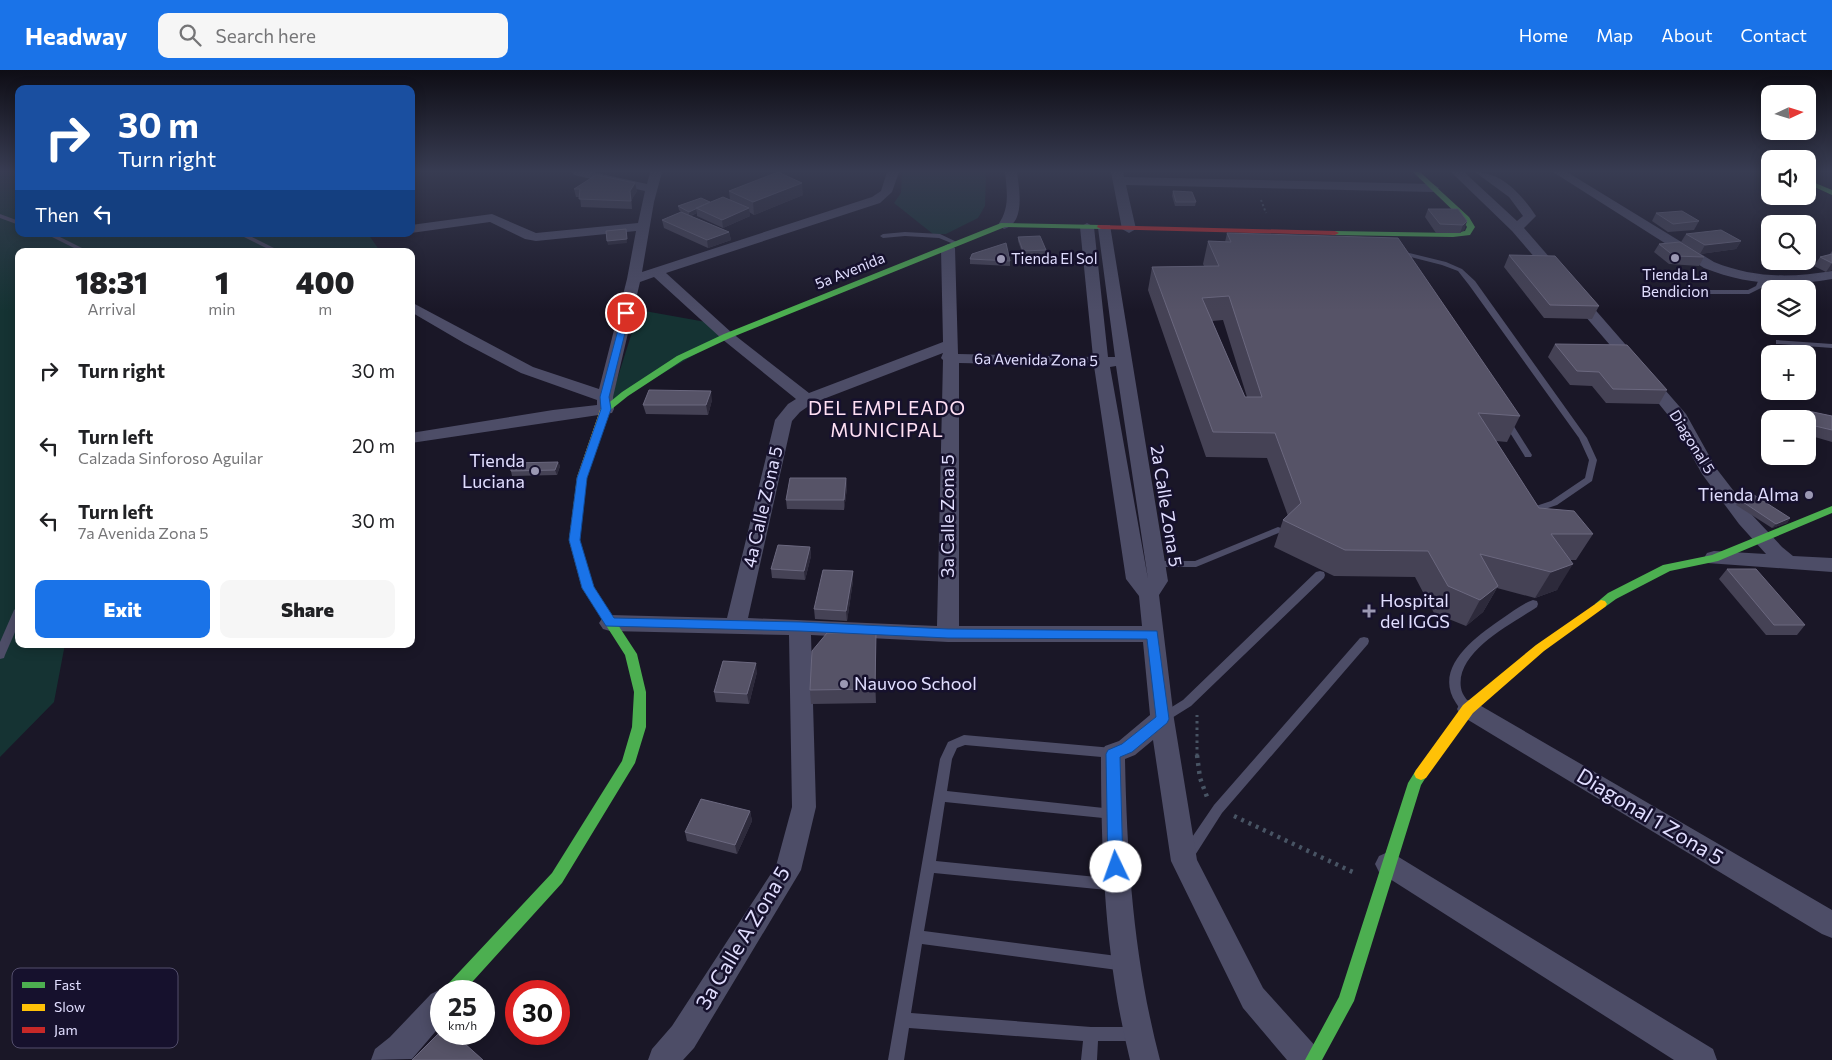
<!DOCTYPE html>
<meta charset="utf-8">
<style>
body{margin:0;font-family:Commissioner,sans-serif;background:#f6f6f6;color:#202124;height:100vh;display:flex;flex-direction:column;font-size:19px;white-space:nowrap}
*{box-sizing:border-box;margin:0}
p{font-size:16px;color:#757577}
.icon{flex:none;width:28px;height:28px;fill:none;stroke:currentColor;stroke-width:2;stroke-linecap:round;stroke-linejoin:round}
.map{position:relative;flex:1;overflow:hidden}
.panel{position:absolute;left:15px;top:178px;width:400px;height:400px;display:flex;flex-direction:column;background:#fff;border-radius:10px;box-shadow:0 2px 12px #0003}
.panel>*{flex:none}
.guide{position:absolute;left:15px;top:15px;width:400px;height:152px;border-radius:10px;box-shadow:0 2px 12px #0003;background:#1a4fa0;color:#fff;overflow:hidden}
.needle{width:32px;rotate:86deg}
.tools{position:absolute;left:1761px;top:15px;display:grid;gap:10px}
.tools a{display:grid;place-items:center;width:55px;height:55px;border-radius:10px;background:#fff;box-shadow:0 2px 12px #0003;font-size:25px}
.speed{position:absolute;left:430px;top:910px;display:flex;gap:10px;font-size:25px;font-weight:700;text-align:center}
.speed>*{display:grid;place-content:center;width:65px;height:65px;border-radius:50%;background:#fff;box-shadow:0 2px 12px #0003;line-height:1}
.speed small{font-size:12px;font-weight:400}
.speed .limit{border:8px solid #d22;background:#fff;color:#111}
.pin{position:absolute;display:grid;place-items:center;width:42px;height:42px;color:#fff;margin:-21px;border:2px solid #fff;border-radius:50%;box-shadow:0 1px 5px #0007}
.me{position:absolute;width:55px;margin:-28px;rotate:357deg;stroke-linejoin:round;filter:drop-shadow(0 0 4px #0008)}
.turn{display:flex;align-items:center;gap:18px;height:105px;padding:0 20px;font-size:22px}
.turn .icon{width:65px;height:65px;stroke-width:2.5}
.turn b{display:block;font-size:35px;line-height:42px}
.then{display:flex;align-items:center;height:48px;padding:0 20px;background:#0003;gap:10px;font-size:19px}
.eta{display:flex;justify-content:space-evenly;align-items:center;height:85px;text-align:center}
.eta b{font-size:30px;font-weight:800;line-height:35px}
.primary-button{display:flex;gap:10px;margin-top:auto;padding:10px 20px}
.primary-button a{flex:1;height:58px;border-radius:10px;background:#1a73e8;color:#fff;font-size:20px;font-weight:800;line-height:58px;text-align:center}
.primary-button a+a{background:#f6f6f6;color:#202124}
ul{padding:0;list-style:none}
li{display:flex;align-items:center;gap:15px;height:75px;padding:0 20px}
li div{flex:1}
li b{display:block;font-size:19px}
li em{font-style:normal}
header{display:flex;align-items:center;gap:30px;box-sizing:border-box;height:70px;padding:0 25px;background:#1a73e8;color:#fff}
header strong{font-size:24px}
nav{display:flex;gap:28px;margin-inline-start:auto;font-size:18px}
.search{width:350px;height:45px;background:#f6f6f6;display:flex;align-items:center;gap:12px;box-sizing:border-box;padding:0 18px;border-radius:10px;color:#757577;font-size:19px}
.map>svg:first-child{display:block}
</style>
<header>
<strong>Headway</strong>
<div class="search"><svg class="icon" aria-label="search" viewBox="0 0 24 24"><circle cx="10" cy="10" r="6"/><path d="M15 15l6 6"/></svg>Search here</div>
<nav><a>Home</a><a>Map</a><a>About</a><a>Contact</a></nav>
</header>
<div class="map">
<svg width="1832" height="990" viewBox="0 0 1832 990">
<rect width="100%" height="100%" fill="#1a1727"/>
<!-- green -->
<path fill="#153333" d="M0,102h19v62h349l12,17h-361v393h46l-11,58 -54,55z
M902,102h84l-1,34 -7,12 -32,16h-13l-39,-31 7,-10z
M639,240l67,12 17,16 -114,67z"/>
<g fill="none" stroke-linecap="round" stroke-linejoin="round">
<!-- path-far2 -->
<path stroke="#485464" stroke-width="2" stroke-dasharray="2 2.5" stroke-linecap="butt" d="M1261,130l5,13"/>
<!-- path-far1 -->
<path stroke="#485464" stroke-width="3" stroke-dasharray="2.5 4" stroke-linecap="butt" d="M1197,686v-41"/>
<!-- path -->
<path stroke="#485464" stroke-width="4.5" stroke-dasharray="3 5" stroke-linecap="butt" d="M1197,685l3,23 7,19
M1234,746l123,58"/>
<!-- lane -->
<path fill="#4d4d67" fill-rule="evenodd" d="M0,144l19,7v4l-19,-7z
M905,162l35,2 21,10 -5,1 -17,-7 -34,-2 -22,2 -3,-2 3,-2z
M46,164h8l34,17h-8z
M238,164h8l34,17h-8z
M1397,180l49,12 16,7 13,12 112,157 10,22 -5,21 -35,24 -30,10 -3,-1 -2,-2 2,-2 27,-9 34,-23 4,-18 -10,-22 -110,-153 -11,-14 -16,-6 -47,-12 -1,-1z
M1759,209l6,1 -2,7 -14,7h-42l-4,-2 4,-2h41l8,-4z
M1776,270l56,4v4l-53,-4h-3z
M1506,347l4,3 22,35 -1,2h-6l-1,-2 -22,-35z
M1278,457l3,1 2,2 -2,2 -85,35h-41l-5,-3 5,-3h40z
M1320,501l4,1 1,3 -1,3 -133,128 -24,15 -4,2 -4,-2 -2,-3 2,-3 24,-15 133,-128z
M1533,530l4,1 1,3 -1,3c-26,17 -82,45 -76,81 1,8 8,13 12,20l-2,3c-8,3 -11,-2 -15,-8 -24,-36 21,-67 47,-85 9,-6 20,-15 30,-18z
M19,536v17l-14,32 -1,3 -4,1v-17l14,-32z
M1364,567l4,1 1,3 -1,3 -146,169 -30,47 -5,2 -5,-2 -2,-4 2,-4 32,-47 146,-167z
M964,665l149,13 4,1 2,4 -2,4 -4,1 -148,-13 -8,3 -5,11 -5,32 166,18 4,1 2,4 -2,4 -4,1 -168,-17 -9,59 181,18 5,2 2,4 -2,4 -5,2 -183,-18 -10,58 201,26 5,2 2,5 -2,5 -5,2 -203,-27 -11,69 180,14h46l5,2 2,5 -2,5 -5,2h-39l-1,19h-16l2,-19 -174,-13 -5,32h-16l52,-301 8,-17z"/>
<!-- street -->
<path fill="#4d4d67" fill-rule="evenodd" d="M572,102h21l54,12 3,-12h12l-8,30 -12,70 230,-75 9,-6 6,-19h12l-7,20 -12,11 -214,70 66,60 77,60 134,-51 -2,-94 7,-4 7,4 3,106 135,3 -13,-130 7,-4 7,4 14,130h7l-17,-129 2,-3h10l58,356 -9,14 15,124 23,141 66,128 55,61 4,11h-35l-44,-52 -72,-147 -18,-121 -18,15 -10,4c2,102 9,202 35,301h-30c-25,-101 -29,-203 -29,-307l4,-7 14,-5 31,-26 -7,-73h-195l-137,-7 5,172 -15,63 -107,178 -11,12h-35l4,-11 20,-23 104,-160 16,-59 -3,-172 -179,-4 -7,-2 -4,-6 4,-6 7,-2 117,3 48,-198 13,-16 8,-5 -74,-60 -68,-62 -14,5 -27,115 1,12 -2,4 -201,30v-10l142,-23 44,-5v-5l-76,-27 -57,-30 -53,-31v-10l122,65 66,22 28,-110 9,-48 -100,10 -11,-2 -35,-17 -79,11v-8l81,-11 44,19 102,-10 7,-32 -71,-16zM943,283l-2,5 2,2 -6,266 -189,-8 44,-197 8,-9 13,-9zM959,293l135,3 32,213 13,17 3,30h-183zM1116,296l32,213 -38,-212z
M1005,102h12c2,16 9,51 -13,57l-6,-4c12,-17 9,-33 7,-53z
M1111,102h12l1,5 309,7 6,4 -6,4 -307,-7 10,44 -7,4 -7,-4z
M1451,102h13l53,49 6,-5 -14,-19 -34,-25c27,0 47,23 61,44l-12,12 162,186 30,54 37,48 29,31 11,9 39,2v14l-125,-9 -3,-5 3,-5 7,-2 52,3 -27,-30 -37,-50 -30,-54 -38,-47 -122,-142z
M1553,102h14l147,90c39,16 77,16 118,9v8c-45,8 -85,6 -128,-11z
M1468,630l8,3 356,207v28l-10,-4 -362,-219 -3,-6 3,-6z
M1388,782l9,4 316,193 4,11h-43l-295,-188 -4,-8 4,-8z
M441,919l4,2h-4v34l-29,34 -41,1 4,-11 15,-12 41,-43z"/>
<!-- fast -->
<path fill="#4caf50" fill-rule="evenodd" d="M1413,102h7l49,45 6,10 -5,8 -17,2 -121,-2 -1,-2 4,-2 118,2 12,-2 2,-4 -4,-7z
M1808,110l24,10v5l-24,-11z
M1001,153l100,2 4,2 -4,2 -96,-2 -275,111 -47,22 -55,36 -20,16 -3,1 -5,-3 22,-18 55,-36 47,-22z
M1832,436v7l-114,48 -48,10 -54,28 -11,8h-8l-2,-3 13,-11 55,-28 49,-10z
M599,531l4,1 34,52 9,38v35l-11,36 -73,120 -98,108h-19l2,-6 105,-112 70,-112 10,-34 2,-35 -9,-37 -32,-50 2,-3z
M1421,698l5,2 2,4 -7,11 -67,216 -32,59h-17l34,-63 69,-214 8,-13z"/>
<!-- slow -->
<path fill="#ffc107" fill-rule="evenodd" d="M605,337l5,3 -23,67 -8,63 15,47 11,18 -2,3h-8l-13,-20 -13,-48 8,-63 23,-67z
M1601,530l4,1 2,3 -2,3 -61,44 -71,62 -47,65 -5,2 -5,-2 -2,-4 2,-4 47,-65 73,-60z"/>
<!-- jam -->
<path fill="#c62828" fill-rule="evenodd" d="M1098,155l237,6 4,2 -4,2 -234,-6 -4,-2z"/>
</g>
<!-- wall -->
<path fill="#454255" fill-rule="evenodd" d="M635,113l2,8 -5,8v10l-51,-2 -1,-10h-4l-2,-8z
M729,121l74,4 -49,20 -5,-3 1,4 -27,12 -26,-12v-3l-6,3 38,16 2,8 -23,8 -44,-20 -2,-8 19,-8 -2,-2 -1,-4 52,-6z
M1173,121l23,11 -1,4h-20l-3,-10z
M1428,139l39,12 -3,9 -4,3h-24l-11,-16z
M1656,143l43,8 -5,9 -26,2 -16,-11z
M1227,163l293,183 -13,26 -11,-1 43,67 54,26 -17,26h-6l-13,30 -22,8 -38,-10 -14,24 -17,14 -32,-13 -19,-36 -81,-1 -60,-29 9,-27 5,-4 -21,-58 -61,-1 -58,-167 4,-23 52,-1 -1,-2 5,-23 17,1zM1223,250l24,77h-2l-33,-76z
M1686,164l55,7 -5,8 -36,5 4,3 -5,9 -30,-2 -15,-12 5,-8 22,-2z
M1018,167l28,13v4l-23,1 -5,-14z
M1832,181v19l-6,2 -12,-6 6,-9 11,-2 -1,-1z
M1509,185l90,51 -7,13 -48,-1 -40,-51z
M970,189l40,2v5l-40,-2z
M1555,274l112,46 -8,14 -53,-1 -14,-17 -22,-1 -22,-28z
M712,330l-4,15 -62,-1 -3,-9z
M1808,341l24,5v26l-24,-7v-16h-6z
M558,392l2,4 -3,9 -45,1 -1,-5z
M846,408l1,10 -3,22 -57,-1 -1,-9z
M1740,430l50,18 -3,5 -15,5 -36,-23z
M810,477l1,9 -6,24 -33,-2 -1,-9z
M1727,499l78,56 -8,10h-31l-47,-56z
M853,501v10l-6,40 -32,-2 -1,-10z
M876,576v57l-65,1 -1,-14z
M757,602l-8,32 -33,-2 -2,-10z
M750,741l2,10 -15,33 -50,-13 -2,-9z"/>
<!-- shaded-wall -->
<path fill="#2d2a3b" d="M635,113l2,8 -5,8v10l-1,-8 -1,-10z
M802,113l1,12 -49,20 -1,-13z
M749,138l1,8 -27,12 -1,-8z
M696,139l1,4 -8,3v-4z
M1467,151l-3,9 -4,3 3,-8z
M626,159l1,14 -19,2 -1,-4z
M729,162l2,8 -23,8 -1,-8z
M1741,171l-5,8 -36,5 5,-9z
M1832,193v7l-6,2z
M711,321l1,9 -4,15 -2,-10z
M558,392l2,4 -3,9 -2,-5z
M846,408l1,10 -3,22v-10z
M1790,448l-3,5 -15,5 4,-4z
M810,477l1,9 -6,24 -1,-9z
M1573,494l-16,26 -22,8 16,-26z
M853,501v10l-6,40 -1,-10z
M1498,516l-15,26 -17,14 14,-26z
M876,562v71l-1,-14z
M756,593l1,9 -8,32 -2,-10z
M750,741l2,10 -15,33 -2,-9z"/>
<!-- building -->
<path fill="#565367" stroke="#6b687f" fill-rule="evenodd" d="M778,102l24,11 -49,19 -24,-11z
M596,105l39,8 -5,8 1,10 -52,-2 1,-10h-6z
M1173,121l19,1 4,10h-20z
M723,127l26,11 -27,12 -26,-12z
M701,128l9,4 -21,10 -11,-6z
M1428,139h30l9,12 -4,4 -23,-1z
M1682,141l17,10 -26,3 -17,-11z
M681,142l48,20 -22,8 -45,-20z
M626,159l1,10 -20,2 -1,-10z
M1721,160l20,11 -36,4 -19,-11z
M1227,163l171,5 122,178 -42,-3 61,95 35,3 19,23h-42l22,30 -22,8 -71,-18 18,32 -18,14 -32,-14 -20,-35 -83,-1 -62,-30 18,-17 -26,-70 -62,-1 -61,-165 67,-1 -11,-25 23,1zM1229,226l33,101h-17l-43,-99z
M1040,166l6,14 -23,1 -5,-14z
M1680,172l24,15 -30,-1 -15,-12z
M1006,173l4,18 -40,-2 2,-5z
M1832,184v9l-12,-6z
M1509,185l46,1 44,50 -49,-1z
M1773,217l10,2h-9z
M1555,274l72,1 40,45 -54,-1 -14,-17 -22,-1z
M649,320l62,1 -5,14h-63z
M1808,341l24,5v14l-17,-4z
M558,392l-3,8 -44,1 -1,-8z
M790,408h56l-2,22h-58z
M1754,425l36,23 -14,6 -36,-24z
M778,475l32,2 -6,24 -33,-2z
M1727,499h29l49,56h-31z
M823,500l30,1 -7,40 -32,-2z
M876,562l-1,57 -65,1 2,-39 15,-18z
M723,591l33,2 -9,31 -33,-2z
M701,729l49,12 -15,34 -50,-13z
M441,961v3h13l29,26h-71z"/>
<!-- sky -->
<linearGradient id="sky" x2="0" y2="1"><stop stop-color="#0e0d15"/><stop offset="0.42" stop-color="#383c52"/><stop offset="1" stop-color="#383c52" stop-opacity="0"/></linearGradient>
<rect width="1832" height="241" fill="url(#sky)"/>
<!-- route -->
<path fill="#1a73e8" stroke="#114b97" d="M623,241l7,2 -21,84 2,12 -24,69 -7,62 14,47 20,31 186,4 148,7 209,2 12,88 -2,4 -35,29 -12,5 3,110 -2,5 -5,2 -6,-2 -2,-5 -2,-113 2,-4 14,-6 34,-27 -9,-78 -199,-1 -148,-7 -194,-5 -24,-38 -13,-48 8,-62 24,-69 -1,-12z"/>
<!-- markers -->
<g fill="#9b98b3" stroke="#16112d" stroke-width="2">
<circle cx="1675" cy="188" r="5"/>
<circle cx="1001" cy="189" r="5"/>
<circle cx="535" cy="401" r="5"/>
<circle cx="1809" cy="425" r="5"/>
<path d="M1366.5 533.5h5v5h5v5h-5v5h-5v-5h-5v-5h5z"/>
<circle cx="844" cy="614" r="5"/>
</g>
<g text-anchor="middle" stroke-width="5" stroke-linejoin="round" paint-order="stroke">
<!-- far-poi labels -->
<g font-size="15" fill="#e1deff" stroke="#16112d" text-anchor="start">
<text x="1011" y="194">Tienda El Sol</text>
<text x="1675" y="210" text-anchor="middle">Tienda La<tspan x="1675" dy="17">Bendicion</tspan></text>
</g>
<!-- far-street labels -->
<g font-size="15" fill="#e1deff" stroke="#16112d">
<text transform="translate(850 201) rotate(-22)" y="5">5a Avenida</text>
<text transform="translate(1036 290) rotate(1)" y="5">6a Avenida Zona 5</text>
<text transform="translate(1692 372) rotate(58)" y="5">Diagonal 5</text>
</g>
<!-- poi labels -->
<g font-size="18" fill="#e1deff" stroke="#16112d" text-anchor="end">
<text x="525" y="397">Tienda<tspan x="525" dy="21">Luciana</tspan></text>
<text x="1799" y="431">Tienda Alma</text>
<text x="1380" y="537" text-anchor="start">Hospital<tspan x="1380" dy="21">del IGGS</tspan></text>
<text x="854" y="620" text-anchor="start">Nauvoo School</text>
</g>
<!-- street labels -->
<g font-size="18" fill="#e1deff" stroke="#16112d">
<text transform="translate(1166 436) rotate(81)" y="6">2a Calle Zona 5</text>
<text transform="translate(763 437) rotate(-77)" y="6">4a Calle Zona 5</text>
<text transform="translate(948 446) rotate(-90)" y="6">3a Calle Zona 5</text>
</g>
<!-- neighbourhood labels -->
<g font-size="19" letter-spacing="1" fill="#ffe0f4" stroke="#16112d">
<text x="887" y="345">DEL EMPLEADO<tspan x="887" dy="22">MUNICIPAL</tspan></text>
</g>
<!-- near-street labels -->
<g font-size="21" fill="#e1deff" stroke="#16112d">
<text transform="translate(1650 747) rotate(31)" y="7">Diagonal 1 Zona 5</text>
<text transform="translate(743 868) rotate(-59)" y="7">3a Calle A Zona 5</text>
</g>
</g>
<!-- legend -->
<rect x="12" y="898" width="166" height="80" rx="8" fill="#16112d" stroke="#534e6c" stroke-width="1"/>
<rect x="22" y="912" width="23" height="6" fill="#4caf50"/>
<rect x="22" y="934" width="23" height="7" fill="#ffc107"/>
<rect x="22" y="957" width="23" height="6" fill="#c62828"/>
<g font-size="14" fill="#e1deff">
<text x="54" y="920">Fast</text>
<text x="54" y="942">Slow</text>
<text x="54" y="965">Jam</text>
</g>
</svg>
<div class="tools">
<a><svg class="needle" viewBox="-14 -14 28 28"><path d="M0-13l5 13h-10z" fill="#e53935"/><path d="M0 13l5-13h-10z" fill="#757577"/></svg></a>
<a><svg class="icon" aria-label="sound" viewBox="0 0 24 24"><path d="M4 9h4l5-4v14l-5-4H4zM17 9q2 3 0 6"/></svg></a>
<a><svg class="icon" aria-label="search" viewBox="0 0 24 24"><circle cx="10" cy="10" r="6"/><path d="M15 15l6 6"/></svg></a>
<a><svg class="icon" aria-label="layers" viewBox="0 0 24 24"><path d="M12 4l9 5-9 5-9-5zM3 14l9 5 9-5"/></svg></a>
<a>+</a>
<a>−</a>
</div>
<div class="speed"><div>25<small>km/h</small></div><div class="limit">30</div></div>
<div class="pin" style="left:626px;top:243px;background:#d93025"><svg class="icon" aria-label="arrive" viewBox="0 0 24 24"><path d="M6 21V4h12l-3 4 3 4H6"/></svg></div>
<svg class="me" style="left:1116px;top:797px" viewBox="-20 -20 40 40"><circle r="19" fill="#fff"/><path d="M0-13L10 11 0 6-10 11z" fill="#1a73e8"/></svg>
<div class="guide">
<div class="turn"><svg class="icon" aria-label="right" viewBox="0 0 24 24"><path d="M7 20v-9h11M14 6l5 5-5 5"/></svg><div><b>30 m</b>Turn right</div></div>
<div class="then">Then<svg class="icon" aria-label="left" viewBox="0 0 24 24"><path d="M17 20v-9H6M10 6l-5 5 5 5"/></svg></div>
</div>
<section class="panel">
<div class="eta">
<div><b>18:31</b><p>Arrival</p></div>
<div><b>1</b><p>min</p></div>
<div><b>400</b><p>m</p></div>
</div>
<ul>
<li><svg class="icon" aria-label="right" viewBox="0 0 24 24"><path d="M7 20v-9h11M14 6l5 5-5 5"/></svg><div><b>Turn right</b></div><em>30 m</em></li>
<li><svg class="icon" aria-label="left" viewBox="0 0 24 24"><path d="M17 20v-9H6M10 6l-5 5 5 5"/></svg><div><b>Turn left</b><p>Calzada Sinforoso Aguilar</p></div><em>20 m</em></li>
<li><svg class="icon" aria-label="left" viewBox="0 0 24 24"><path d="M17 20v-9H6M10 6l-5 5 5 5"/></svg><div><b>Turn left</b><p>7a Avenida Zona 5</p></div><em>30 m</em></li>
</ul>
<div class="primary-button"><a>Exit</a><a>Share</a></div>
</section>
</div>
